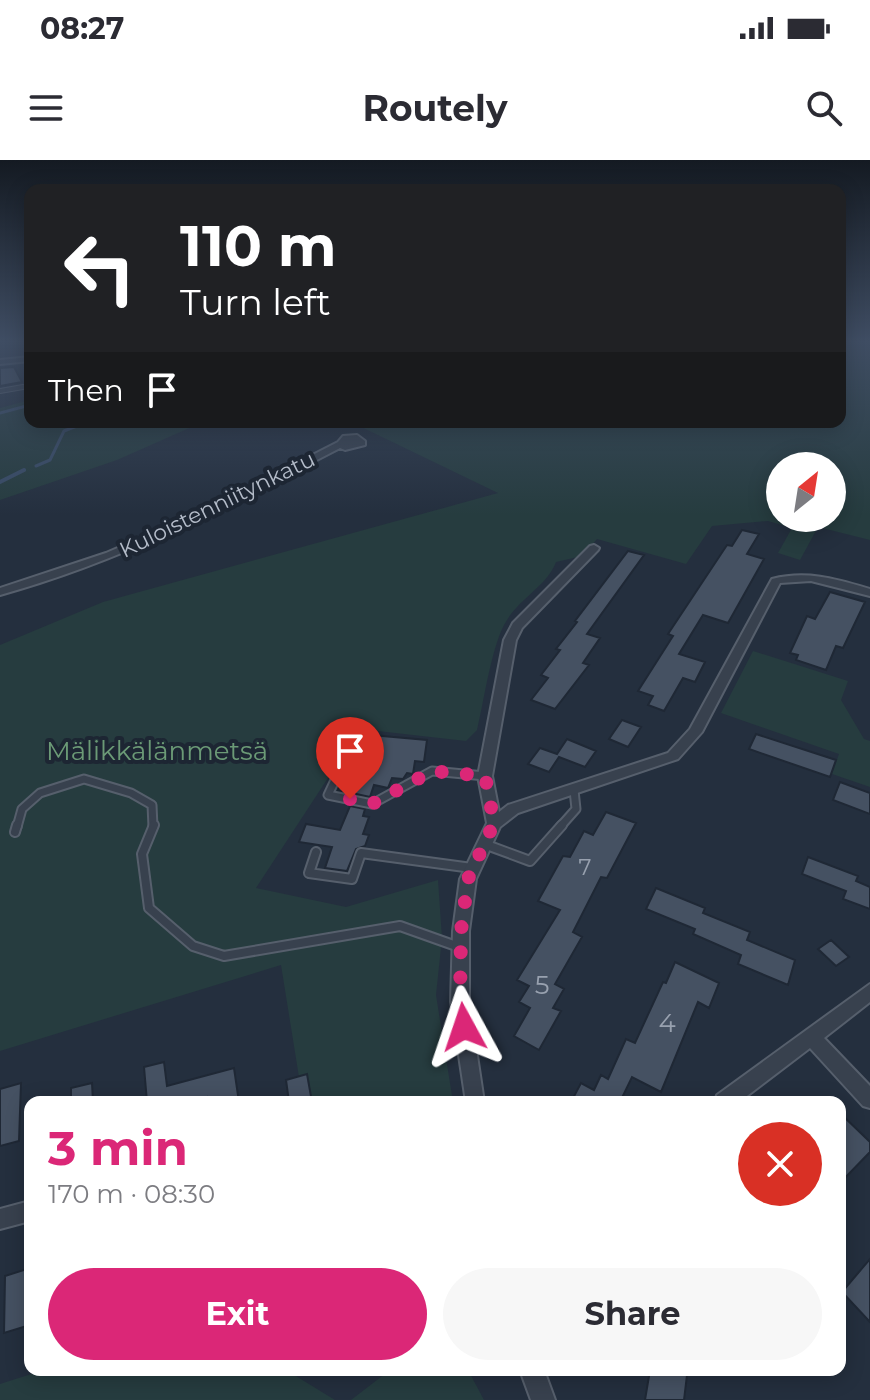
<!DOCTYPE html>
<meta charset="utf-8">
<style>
body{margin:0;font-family:Montserrat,sans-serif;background:#f7f7f7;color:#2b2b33;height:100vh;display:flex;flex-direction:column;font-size:30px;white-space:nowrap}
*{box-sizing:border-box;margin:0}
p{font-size:26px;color:#7c7c81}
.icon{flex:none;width:44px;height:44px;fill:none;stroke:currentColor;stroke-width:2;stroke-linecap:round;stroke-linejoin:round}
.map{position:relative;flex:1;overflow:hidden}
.details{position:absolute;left:24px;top:936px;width:822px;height:280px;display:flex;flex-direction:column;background:#fff;border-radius:16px;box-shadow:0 4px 20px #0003}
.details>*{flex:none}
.top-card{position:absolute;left:24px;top:24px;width:822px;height:244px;border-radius:16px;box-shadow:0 4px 20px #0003;background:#202124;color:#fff;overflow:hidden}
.needle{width:52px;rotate:30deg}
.buttons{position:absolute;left:766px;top:292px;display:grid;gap:16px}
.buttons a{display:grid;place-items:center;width:80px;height:80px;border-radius:50%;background:#fff;box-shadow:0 4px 20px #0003;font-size:40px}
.pin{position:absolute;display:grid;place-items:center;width:68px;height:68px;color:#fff;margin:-82px -34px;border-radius:50% 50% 50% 0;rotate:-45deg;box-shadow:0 0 8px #0007}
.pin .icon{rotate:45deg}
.me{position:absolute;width:88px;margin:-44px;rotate:355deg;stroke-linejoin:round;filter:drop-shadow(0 0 6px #0008)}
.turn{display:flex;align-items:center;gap:28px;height:168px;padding:0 24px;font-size:36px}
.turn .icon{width:104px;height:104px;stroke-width:2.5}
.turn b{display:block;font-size:56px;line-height:68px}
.then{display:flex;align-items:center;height:76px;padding:0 24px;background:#0003;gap:16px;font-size:30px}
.round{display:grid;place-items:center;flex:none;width:84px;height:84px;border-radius:42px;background:#f7f7f7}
.overview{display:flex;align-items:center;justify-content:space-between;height:136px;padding:0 24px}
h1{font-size:48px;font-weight:700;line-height:60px;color:#db2777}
.button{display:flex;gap:16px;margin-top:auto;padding:16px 24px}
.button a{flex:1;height:92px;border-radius:48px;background:#db2777;color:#fff;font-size:32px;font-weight:700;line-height:92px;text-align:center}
.button a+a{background:#f7f7f7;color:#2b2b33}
.status{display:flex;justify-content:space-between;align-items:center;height:56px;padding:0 40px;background:#fff;direction:ltr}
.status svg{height:22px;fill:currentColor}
header{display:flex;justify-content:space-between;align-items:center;height:104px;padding:0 24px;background:#fff;font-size:36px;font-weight:700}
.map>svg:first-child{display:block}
</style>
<div class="status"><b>08:27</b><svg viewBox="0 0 49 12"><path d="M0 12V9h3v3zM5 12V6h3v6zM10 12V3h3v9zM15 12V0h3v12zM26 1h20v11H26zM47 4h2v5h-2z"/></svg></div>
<header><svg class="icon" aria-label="menu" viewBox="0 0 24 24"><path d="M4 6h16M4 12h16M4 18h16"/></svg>Routely<svg class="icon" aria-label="search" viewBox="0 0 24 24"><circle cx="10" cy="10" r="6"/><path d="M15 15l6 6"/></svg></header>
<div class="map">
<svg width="870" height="1240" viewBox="0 0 870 1240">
<rect width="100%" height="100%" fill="#242f3e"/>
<!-- green -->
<path fill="#263c3f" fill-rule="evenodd" d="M840,181h30v199l-52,-13 -18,33 -22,-7 14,-25 -24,-7 -56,5 -26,38 -89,-25 -15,17 -26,6c-9,24 -36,36 -49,58 -15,22 -23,81 -30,110l-11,11 -106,-12 -104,159 90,19 92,-27 4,58 -6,57 17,107h-150l-22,-137 -281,86v-406l103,-43 395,-109 -147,-71h489zM780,306h52v52h-52z
M30,240v22h173l-86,38 -117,40v-92z
M753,491l95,30 -7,19 23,39 6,2v46l-38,-13 7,-20 -118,-41z
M44,1210h242l49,30h-335v-16z
M390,1210h78l16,30h-133z"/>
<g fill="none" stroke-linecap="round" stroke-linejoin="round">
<!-- stream-far1 -->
<path stroke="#394c67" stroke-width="3" d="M0,253l30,-8
M36,306l14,-6 14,-29 23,-9"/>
<!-- stream -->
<path stroke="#394c67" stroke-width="4" d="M0,322l24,-12"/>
</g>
<!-- building -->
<path fill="#455162" stroke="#1f2835" stroke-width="2" d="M14,207l8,15 -22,4v-18z
M742,370l17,4 -12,20 17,5 -36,64 -25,-8 -24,39 26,8 -10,20 -12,-4 -19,33 -16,-6 5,-9 -15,-5 35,-55 -5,-2 59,-89 5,1z
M628,391l16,4 -57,79 13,4 -17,25 6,2 -34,44 -24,-9 17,-22 -7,-3 19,-25 -4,-1 21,-27 -2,-1z
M830,432l35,10 -22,46 -7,-2 -10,24 -30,-10 2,-5 -8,-2 17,-37 8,3z
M622,560l19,7 -13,20 -19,-8z
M756,574l80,26 -6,17 -81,-28z
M371,575l56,5 -3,22 -9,-1 -2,13 -6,-1 -4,6 -11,-1 -4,10 -14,-3 -4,12 -32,-7 8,-16 7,1 3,-5 15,2 5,-2 -1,-9 -14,-3z
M567,579l29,12 -11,16 -26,-10 -10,15 -21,-8 12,-16 17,6z
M840,622l30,11v21l-37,-14z
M350,646l15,3 -2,7 6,1 -6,17 6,1 -4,11 -9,3 -9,22 -22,-3 7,-21 -33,-5 7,-18 34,6z
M606,652l30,11 -29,55 -6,-1 -28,55 9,5 -27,47 9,5 -11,19 8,3 -22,39 -25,-14 16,-28 -11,-6 10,-16 -12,-6 43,-70 -22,-9 25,-45 7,1 14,-26 9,4z
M808,697l50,19 -2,5 14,6v22l-27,-10 3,-8 -44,-17z
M656,728l49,20 -2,5 47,19 -3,8 48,20 -7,25 -50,-21 3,-9 -48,-21 2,-5 -49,-20z
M831,780l18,17 -13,9 -18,-17z
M675,802l44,21 -10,25 -11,-6 -37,90 -29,-15 -12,25h-49l10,-19 13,7 7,-15 7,4 18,-40 9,4 28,-61 3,1z
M164,902l3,24 67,-18 5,34h-32v-5l-18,5h-42l-3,-35z
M307,914l5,28h-23l-3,-22z
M21,923l-2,58 -19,5v-57z
M92,923l1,19h-22v-14z
M840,953l30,29v10l-30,31z
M870,1099v63l-28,-30z
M30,1108v57l-26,8 1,-57z
M650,1210h25l12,5 -3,25h-39z"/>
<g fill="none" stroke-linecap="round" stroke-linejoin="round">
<defs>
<path id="service-far2" d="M0,231l23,-4"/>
<path id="service-far1" d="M371,606l-27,-5 -16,34 44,9 60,-33 53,5
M17,667l5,-18 18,-16 44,-14 47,14 21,12 1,22
M560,667l16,-18 -2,-19"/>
<path id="service" d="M154,665l-12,29 7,54 44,38 31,10 176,-30 59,21
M15,672l2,-7
M484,684l46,17 32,-36
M316,692l-7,21 43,6 9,-26 111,15"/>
<path id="minor" d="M30,197v4l-30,3v-4z
M357,275l8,6v4l-20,5 -5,-2c-110,57 -220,114 -340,147v-7l106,-35 97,-42 135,-69 5,-6z
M594,385l5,3 -1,2 -76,78 -6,12 -24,136 7,36 9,-7 160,-52 22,-24 82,-150c35,-9 64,0 98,10v7l-59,-15 -31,2 -78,149 -24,27 -160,54 -18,14 -24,52 -7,52v71l15,100h-18l-15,-100 2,-71 7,-52 27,-56 -9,-47 26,-136 9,-17 77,-77z
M870,824v18l-46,36 46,48v22l-7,-2 -53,-58 -71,54h-24l2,-7z
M30,1041v20l-30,8v-20z
M520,1210h24l11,30h-24z"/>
</defs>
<!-- service-far2 casing -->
<use href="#service-far2" stroke="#565f6c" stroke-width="6"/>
<!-- service-far1 casing -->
<use href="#service-far1" stroke="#565f6c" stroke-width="11"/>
<!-- service casing -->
<use href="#service" stroke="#565f6c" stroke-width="12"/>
<!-- minor casing -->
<use href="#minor" stroke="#565f6c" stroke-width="4"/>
<!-- service-far2 -->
<use href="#service-far2" stroke="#38414e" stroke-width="4"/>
<!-- service-far1 -->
<use href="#service-far1" stroke="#38414e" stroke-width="7"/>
<!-- service -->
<use href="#service" stroke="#38414e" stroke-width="8"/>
<!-- minor -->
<use href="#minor" fill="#38414e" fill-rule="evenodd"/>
</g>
<!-- sky -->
<linearGradient id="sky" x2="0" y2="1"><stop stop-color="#141a22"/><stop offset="0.51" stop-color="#3f4d63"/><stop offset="1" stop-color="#3f4d63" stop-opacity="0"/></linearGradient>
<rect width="870" height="355" fill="url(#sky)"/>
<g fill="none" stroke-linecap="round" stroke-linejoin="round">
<!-- route -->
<path stroke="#db2777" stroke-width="14" stroke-dasharray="0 25.2" d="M350,639l22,5 60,-33 53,5 9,47 -26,56 -7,52 -1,71 4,25"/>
</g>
<g text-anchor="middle" stroke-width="8" stroke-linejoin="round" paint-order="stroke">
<!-- far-street labels -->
<g font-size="22" fill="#b4bcc9" stroke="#1d2633">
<text transform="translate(217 344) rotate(-26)" y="8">Kuloistenniitynkatu</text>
</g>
<!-- number labels -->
<g font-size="22" fill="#98a1af">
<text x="585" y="715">7</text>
</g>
<!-- park labels -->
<g font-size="26" fill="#6b9a76" stroke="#1d2633">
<text x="157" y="600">Mälikkälänmetsä</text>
</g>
<!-- near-number labels -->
<g font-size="26" fill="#98a1af">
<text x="542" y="834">5</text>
<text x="667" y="872">4</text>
</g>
</g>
</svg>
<div class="buttons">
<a><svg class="needle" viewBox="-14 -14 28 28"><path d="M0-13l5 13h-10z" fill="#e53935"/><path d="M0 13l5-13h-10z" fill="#7c7c81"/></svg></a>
</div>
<div class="pin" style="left:350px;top:639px;background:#d93025"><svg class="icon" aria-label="arrive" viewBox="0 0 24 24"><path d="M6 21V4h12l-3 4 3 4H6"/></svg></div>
<svg class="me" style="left:464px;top:867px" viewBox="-20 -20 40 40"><path d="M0-17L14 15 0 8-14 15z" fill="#db2777" stroke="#fff" stroke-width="4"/></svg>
<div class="top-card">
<div class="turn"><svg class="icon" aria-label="left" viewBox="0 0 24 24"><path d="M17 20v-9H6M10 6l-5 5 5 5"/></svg><div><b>110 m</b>Turn left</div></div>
<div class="then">Then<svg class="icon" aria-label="arrive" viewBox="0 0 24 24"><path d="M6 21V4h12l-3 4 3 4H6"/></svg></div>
</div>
<section class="details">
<div class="overview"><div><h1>3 min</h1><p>170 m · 08:30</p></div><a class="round" style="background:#d93025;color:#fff"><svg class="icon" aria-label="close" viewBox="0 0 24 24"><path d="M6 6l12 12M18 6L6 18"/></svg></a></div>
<div class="button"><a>Exit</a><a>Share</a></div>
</section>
</div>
